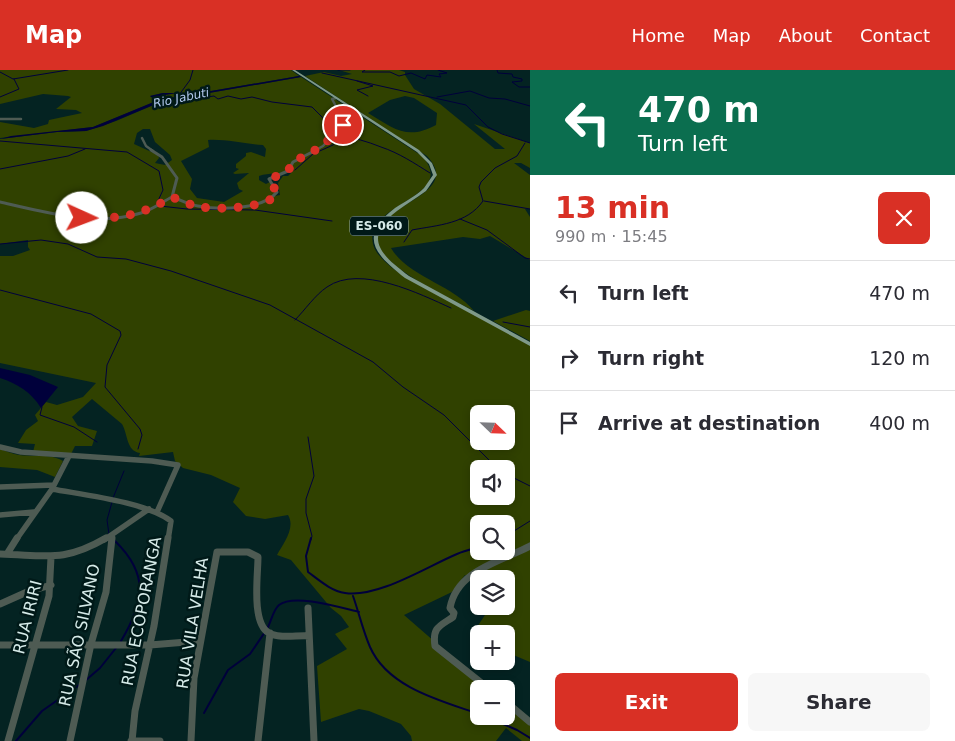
<!DOCTYPE html>
<meta charset="utf-8">
<style>
body{margin:0;font-family:"DejaVu Sans",sans-serif;background:#f7f7f7;color:#2b2b33;height:100vh;display:flex;flex-direction:column;font-size:19px;white-space:nowrap}
*{box-sizing:border-box;margin:0}
p{font-size:16px;color:#7c7c81}
.icon{flex:none;width:28px;height:28px;fill:none;stroke:currentColor;stroke-width:2;stroke-linecap:round;stroke-linejoin:round}
.map{position:relative;flex:1;overflow:hidden}
.sheet{display:flex;flex-direction:column;background:#fff;width:425px}
.sheet>*{flex:none}
.guide{background:#0b6e4f;color:#fff;overflow:hidden}
.needle{width:32px;rotate:113deg}
.controls{position:absolute;left:470px;top:335px;display:grid;gap:10px}
.controls a{display:grid;place-items:center;width:45px;height:45px;border-radius:8px;background:#fff;box-shadow:0 2px 8px #0003;font-size:25px}
.pin{position:absolute;display:grid;place-items:center;width:42px;height:42px;color:#fff;margin:-21px;border:2px solid #fff;border-radius:50%;box-shadow:0 1px 5px #0007}
.me{position:absolute;width:55px;margin:-28px;rotate:92deg;stroke-linejoin:round;filter:drop-shadow(0 0 4px #0008)}
.turn{display:flex;align-items:center;gap:18px;height:105px;padding:0 25px;font-size:22px}
.turn .icon{width:65px;height:65px;stroke-width:2.5}
.turn b{display:block;font-size:35px;line-height:42px}
.round{display:grid;place-items:center;flex:none;width:52px;height:52px;border-radius:8px;background:#f7f7f7}
.headline{display:flex;align-items:center;justify-content:space-between;height:85px;padding:0 25px}
h1{font-size:30px;font-weight:700;line-height:38px;color:#d93025}
.button{display:flex;gap:10px;margin-top:auto;padding:10px 25px}
.button a{flex:1;height:58px;border-radius:8px;background:#d93025;color:#fff;font-size:20px;font-weight:700;line-height:58px;text-align:center}
.button a+a{background:#f7f7f7;color:#2b2b33}
ul{padding:0;list-style:none}
li{display:flex;align-items:center;gap:15px;height:65px;padding:0 25px;border-top:1px solid #e1e1e2}
li div{flex:1}
li b{display:block;font-size:19px}
li em{font-style:normal}
header{display:flex;align-items:center;gap:30px;box-sizing:border-box;height:70px;padding:0 25px;background:#d93025;color:#fff}
header strong{font-size:24px}
nav{display:flex;gap:28px;margin-inline-start:auto;font-size:18px}
main{display:flex;flex:1;min-height:0}
.map>svg:first-child{display:block}
</style>
<header>
<strong>Map</strong>
<nav><a>Home</a><a>Map</a><a>About</a><a>Contact</a></nav>
</header>
<main>
<div class="map">
<svg width="530" height="671" viewBox="0 0 530 671">
<rect width="100%" height="100%" fill="#042322"/>
<!-- green -->
<path fill="#304100" fill-rule="evenodd" d="M0,0h291l8,6 -140,24 -5,-3 10,-3 12,-1h-13l-13,3 7,5 -64,26 -93,11v-16l34,6 14,-4 1,-4 33,-7 -6,-3 -20,-1 15,-12 -3,-1 -25,-2 -43,10z
M339,0h60l6,2v3l9,14 26,15 55,45h10l-31,-25 56,19v25l-9,-5h-7l16,12v34h-5l5,8v43l-40,-24 -10,3 -17,-2 -72,11c17,29 61,36 83,63 -23,-13 -95,-44 -97,-71 -2,-37 87,-44 50,-84l-122,-80 19,-4 17,4 11,-2zM405,26l9,2 23,15 -1,12c-29,16 -43,3 -68,-12l22,-13z
M301,7l121,79c37,42 -58,46 -49,88 2,9 11,17 18,23 15,12 33,20 49,29 30,16 60,33 90,49v317l-24,-10v-18h-27v3l-4,-7 16,-24h15v-27h-27v5l-14,-9 -13,17 -48,23 85,74h-10v27h27v-13l24,21v17h-8l-16,-13 -10,13h-84l-1,-5 -10,-12 -32,-13 -10,-2 -38,13 -4,-56 30,-17 -12,-15 14,-7 -8,-11 -10,-8 -40,-48 -14,-5c6,-11 19,-27 11,-40l-23,4 -19,-3 -13,-14 7,-14 -29,-13 -28,-7 -8,-7 -2,-9 -34,4 1,-3c-14,-2 -12,-19 -18,-29l-30,-25 -20,18 6,9 19,5 -5,15h-17l-4,8 -38,-2 2,-8 -17,-1 8,-13 12,-9 -3,-6 11,-13 11,3 26,-8 13,-14 -96,-20v-107h13l17,-6 -2,-3v-7l-28,4v-105l57,-7 29,-1 30,-10 47,-20zM143,59h7l5,13 15,13 2,5 -7,5 -10,-2 4,-5 -1,-3 -24,-11 3,-11zM208,70c19,-1 36,4 55,5l3,4 -1,8 -14,-5 -5,1v3l-10,8v4l3,1 -6,4 2,1 14,-1 -12,10 2,6 4,2 -19,11 -27,-4 -7,-9 2,-10 -11,-18 28,-14zM289,99l5,1 -6,6h-5l-5,7 2,12 -5,1v-8l-5,-6 -4,2 -7,-4v-4c11,-4 19,0 30,-7zM479,344h27v27h-27zM479,399h27v27h-27zM479,454h27v27h-27z
M526,240l4,1v30l-37,-20z
M0,379c6,2 13,5 19,6 15,2 31,-2 44,6l-8,16 -18,-7 -37,-3z"/>
<!-- water -->
<path fill="#00003b" d="M299,6l2,1 -138,24 -60,25 -17,5 -29,1 -57,7 11,-3 82,-9 63,-26 -6,-5 13,-3h14l-23,4 5,3z
M0,298l30,7 28,12 -17,21c-10,-16 -23,-24 -41,-30z"/>
<g fill="none" stroke-linecap="round" stroke-linejoin="round">
<!-- stream-far1 -->
<path stroke="#00003b" stroke-width="1" d="M338,0h12
M365,0l-3,2h28l9,4 12,-3 14,6 2,-4 14,2 -2,-3 8,-1 -9,-3
M497,0l1,3 14,1 1,3 9,2v2l-10,1 7,5h11
M0,2l13,7 55,-9
M322,3l144,32 22,22 14,7 28,9
M357,11l16,5 -16,4 11,6
M193,25l7,3 14,-2 4,3 10,-3 13,3 11,-2 20,5 40,5 11,11 14,8 3,7c14,6 27,8 41,14 18,6 33,16 49,26
M181,26l-2,-1 11,-15 3,-10
M0,27l19,-8 -5,-10
M437,27l33,-6 19,7 16,1 25,7
M0,71l127,11 32,19 4,19 -6,13 3,3 27,3 68,1 77,11
M0,99l68,-13 17,-7
M295,100l18,-16 20,-9 10,-10
M484,131l46,8
M460,149l27,11 38,28 5,1
M404,172l8,-12c26,-5 55,-6 71,-29l-4,-14 2,-5 14,-14 22,-12 8,-13
M0,174l41,-4 27,4 29,13 29,2 45,12 99,34 103,57 30,25 41,28 54,54
M0,220l91,24 29,17 1,4 -14,30 -2,22 35,42 2,6 -4,14
M295,250c10,-10 20,-25 32,-33 33,-23 93,7 124,21
M503,252l27,5
M42,337l-2,8 34,12 23,15
M308,367l6,39 -8,23v14l6,23 -1,4
M506,404l24,12
M113,428l11,-27
M109,464l-2,-14 5,-18
M506,466l24,-15"/>
<!-- stream -->
<path stroke="#00003b" stroke-width="2" d="M311,468l-5,18 2,16c11,8 23,19 37,21 33,5 81,-26 112,-39 7,-3 15,-5 22,-7
M115,471c35,34 29,61 6,100
M353,526c6,17 10,35 17,51 18,41 72,54 109,67
M267,559c4,-7 6,-19 12,-24 15,-12 63,3 80,7
M86,610l14,-12 16,-20
M204,643l24,-43 22,-16 15,-22
M484,646l33,14 13,8
M16,671l26,-30 37,-26"/>
<!-- minor-far3 -->
<path stroke="#4e5b53" stroke-width="2.5" d="M0,49h21
M142,68l4,8 7,5
M314,81l9,-5 8,-9v-7l14,-7 -13,-24 4,-1"/>
<!-- minor-far2 -->
<path stroke="#4e5b53" stroke-width="3" d="M172,127c9,3 17,8 26,9 21,4 65,4 79,-14l-8,-13 19,-8 5,-9 23,-12
M0,132c43,10 97,25 141,11 11,-3 21,-11 31,-16l5,-19 -15,-21 -11,-7"/>
<!-- minor-far1 -->
<path stroke="#4e5b53" stroke-width="5.5" d="M0,377l21,5 131,9 26,4 -21,47
M0,417l54,-2
M52,419c32,6 94,13 119,32l-3,19
M0,445l34,-3
M16,470l36,-51 17,-33
M104,470l45,-31
M112,470v-5"/>
<!-- minor -->
<path stroke="#4e5b53" stroke-width="7" d="M0,484c46,1 63,9 106,-16
M7,484l10,-16
M0,534l27,-12 24,-7
M308,538l6,133
M0,575h150l49,-4
M489,619l-54,-43c-3,-19 5,-20 18,-29l1,-4 -4,-5c7,-38 50,-46 80,-62
M506,632l24,20
M8,671l41,-145 2,-39
M70,671l21,-97 15,-52 6,-54
M131,671h29
M132,671l3,-30 19,-85 14,-88
M191,671l3,-63 23,-126h31l10,5c0,18 -7,66 11,76 11,6 28,2 40,3
M258,671l12,-108"/>
<!-- major -->
<path fill="#7f9989" fill-rule="evenodd" d="M292,0h3l124,80 13,13 5,12c-4,5 -7,11 -11,16 -9,7 -20,13 -29,20 -35,27 -16,44 12,65l121,66v4l-125,-68c-29,-23 -48,-41 -10,-70 9,-6 21,-12 29,-20 3,-4 6,-9 9,-13l-4,-11 -12,-12z"/>
</g>
<g fill="none" stroke-linecap="round" stroke-linejoin="round">
<!-- route -->
<path stroke="#d93025" stroke-width="9" stroke-dasharray="0 16.2" d="M82,148c37,1 58,-2 90,-21 10,4 20,9 30,10 16,3 66,1 75,-13l-7,-15 18,-8 5,-9 30,-16 8,-9v-7l12,-5"/>
</g>
<g text-anchor="middle" stroke-width="5" stroke-linejoin="round" paint-order="stroke">
<!-- far-water labels -->
<g font-size="12" font-style="italic" fill="#b2c9ee" stroke="#001918">
<text transform="translate(181 28) rotate(-12)" y="4">Rio Jabuti</text>
</g>
<!-- shield labels -->
<rect fill="#001918" stroke="#96acaa" stroke-width="1" x="350" y="146.5" width="58" height="19" rx="4"/>
<g font-size="12" font-weight="bold" fill="#d6ebe9">
<text x="379" y="160">ES-060</text>
</g>
<!-- near-street labels -->
<g font-size="16" fill="#d6ebe9" stroke="#001918">
<text transform="translate(141 541) rotate(-79)" y="6">RUA ECOPORANGA</text>
<text transform="translate(27 547) rotate(-76)" y="6">RUA IRIRI</text>
<text transform="translate(192 553) rotate(-81)" y="6">RUA VILA VELHA</text>
<text transform="translate(79 565) rotate(-78)" y="6">RUA SÃO SILVANO</text>
</g>
</g>
</svg>
<div class="controls">
<a><svg class="needle" viewBox="-14 -14 28 28"><path d="M0-13l5 13h-10z" fill="#e53935"/><path d="M0 13l5-13h-10z" fill="#7c7c81"/></svg></a>
<a><svg class="icon" aria-label="sound" viewBox="0 0 24 24"><path d="M4 9h4l5-4v14l-5-4H4zM17 9q2 3 0 6"/></svg></a>
<a><svg class="icon" aria-label="search" viewBox="0 0 24 24"><circle cx="10" cy="10" r="6"/><path d="M15 15l6 6"/></svg></a>
<a><svg class="icon" aria-label="layers" viewBox="0 0 24 24"><path d="M12 4l9 5-9 5-9-5zM3 14l9 5 9-5"/></svg></a>
<a>+</a>
<a>−</a>
</div>
<div class="pin" style="left:343px;top:55px;background:#d93025"><svg class="icon" aria-label="arrive" viewBox="0 0 24 24"><path d="M6 21V4h12l-3 4 3 4H6"/></svg></div>
<svg class="me" style="left:82px;top:148px" viewBox="-20 -20 40 40"><circle r="19" fill="#fff"/><path d="M0-13L10 11 0 6-10 11z" fill="#d93025"/></svg>
</div>
<section class="sheet">
<div class="guide">
<div class="turn"><svg class="icon" aria-label="left" viewBox="0 0 24 24"><path d="M17 20v-9H6M10 6l-5 5 5 5"/></svg><div><b>470 m</b>Turn left</div></div>
</div>
<div class="headline"><div><h1>13 min</h1><p>990 m · 15:45</p></div><a class="round" style="background:#d93025;color:#fff"><svg class="icon" aria-label="close" viewBox="0 0 24 24"><path d="M6 6l12 12M18 6L6 18"/></svg></a></div>
<ul>
<li><svg class="icon" aria-label="left" viewBox="0 0 24 24"><path d="M17 20v-9H6M10 6l-5 5 5 5"/></svg><div><b>Turn left</b></div><em>470 m</em></li>
<li><svg class="icon" aria-label="right" viewBox="0 0 24 24"><path d="M7 20v-9h11M14 6l5 5-5 5"/></svg><div><b>Turn right</b></div><em>120 m</em></li>
<li><svg class="icon" aria-label="arrive" viewBox="0 0 24 24"><path d="M6 21V4h12l-3 4 3 4H6"/></svg><div><b>Arrive at destination</b></div><em>400 m</em></li>
</ul>
<div class="button"><a>Exit</a><a>Share</a></div>
</section>
</main>
